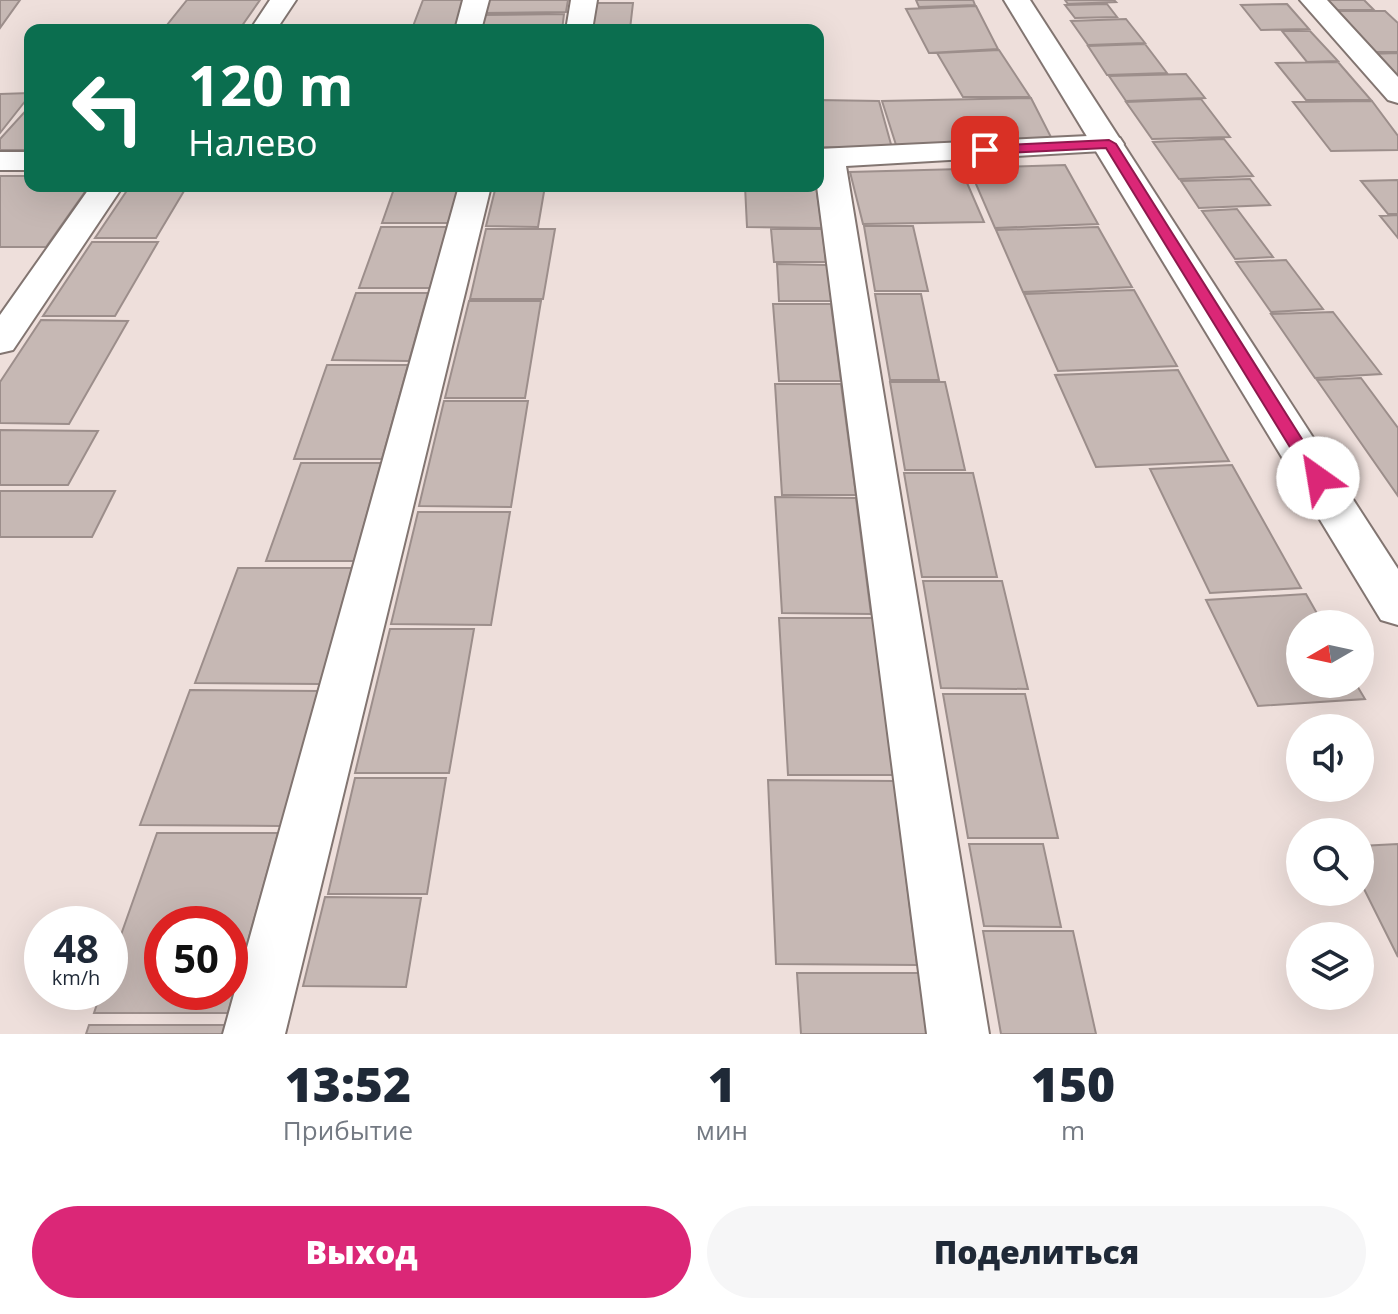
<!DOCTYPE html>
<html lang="ru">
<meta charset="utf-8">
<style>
body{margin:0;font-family:"Open Sans",sans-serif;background:#f6f6f7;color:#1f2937;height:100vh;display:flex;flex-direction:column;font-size:30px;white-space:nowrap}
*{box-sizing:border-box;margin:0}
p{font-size:26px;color:#747a83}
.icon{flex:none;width:44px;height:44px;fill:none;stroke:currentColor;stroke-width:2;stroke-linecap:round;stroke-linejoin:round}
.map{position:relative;height:1034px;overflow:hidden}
.side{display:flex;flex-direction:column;background:#fff;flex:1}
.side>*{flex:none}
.top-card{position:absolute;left:24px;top:24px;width:800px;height:168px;border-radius:16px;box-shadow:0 8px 32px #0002;background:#0b6e4f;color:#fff;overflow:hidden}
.needle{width:52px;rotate:261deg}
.fabs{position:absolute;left:1286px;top:610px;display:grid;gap:16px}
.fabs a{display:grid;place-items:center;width:88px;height:88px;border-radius:50%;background:#fff;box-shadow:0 8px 32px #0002;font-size:40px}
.speed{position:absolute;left:24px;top:906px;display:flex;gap:16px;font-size:40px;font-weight:700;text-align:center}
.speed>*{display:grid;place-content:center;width:104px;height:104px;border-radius:50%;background:#fff;box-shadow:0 8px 32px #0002;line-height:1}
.speed small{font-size:20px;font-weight:400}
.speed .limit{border:12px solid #d22;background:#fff;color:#111}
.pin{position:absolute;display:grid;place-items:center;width:68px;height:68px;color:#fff;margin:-34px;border-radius:16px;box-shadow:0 4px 12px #0006}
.me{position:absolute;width:88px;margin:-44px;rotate:328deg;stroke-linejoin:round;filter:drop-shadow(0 0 6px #0008)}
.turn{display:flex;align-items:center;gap:28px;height:168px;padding:0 32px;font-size:36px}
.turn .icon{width:104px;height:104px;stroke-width:2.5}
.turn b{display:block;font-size:56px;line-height:68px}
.eta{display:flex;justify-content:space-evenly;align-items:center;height:136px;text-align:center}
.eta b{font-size:48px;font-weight:800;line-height:56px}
.action{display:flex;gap:16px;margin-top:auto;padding:16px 32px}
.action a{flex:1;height:92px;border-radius:48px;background:#db2777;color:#fff;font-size:32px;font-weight:800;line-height:92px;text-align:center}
.action a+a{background:#f6f6f7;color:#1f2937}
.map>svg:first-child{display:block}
</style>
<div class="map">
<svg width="1398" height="1034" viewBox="0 0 1398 1034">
<rect width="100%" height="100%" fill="#eedfdb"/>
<!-- building -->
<path fill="#c6b8b4" stroke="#9c8e8b" stroke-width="2" fill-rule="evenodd" d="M0,0h20l-20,28z
M187,0h73l-21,30h-76z
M423,0h43l-8,29h-46z
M484,0h84l-2,12 -85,1z
M916,0h57l2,5 -56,2z
M1065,0h49l2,2 -48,2z
M1319,0h45l10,10h-46z
M591,3h42l-3,26h-42z
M1107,4l10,13 -42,1 -10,-13z
M1287,4l22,25 -48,1 -20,-25z
M976,6l22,43 -69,4 -23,-44z
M1330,11h55l13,12v29h-31z
M564,14l-2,16h-85l4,-15z
M1126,19l19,24 -57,2 -17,-24z
M1282,31h28l28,30 -31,1z
M1145,44l22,29 -60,2 -19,-29z
M999,50l31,47h-67l-26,-44z
M1398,53v33l-30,-32z
M1338,62l33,38h-65l-30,-37z
M1186,74l19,24 -79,3 -17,-25z
M30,93v2l-30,38v-39z
M1031,98l24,47 -158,3 -15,-47z
M1201,99l29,38 -78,2 -26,-37z
M818,100l61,1 13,47 -74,-1z
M1372,101l26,35v14l-67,1 -38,-49z
M30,106v44h-30v-11z
M1224,139l29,37 -74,3 -26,-37z
M1065,165l33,59 -103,4 -26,-60z
M961,169l23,53 -121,2 -13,-52z
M0,176h30v10h59l-43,61h-46z
M1250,179l20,26 -71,3 -18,-27z
M1398,180v34h-10l-27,-33z
M130,186h57l-31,52h-61z
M395,186h64l-11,37h-66z
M496,186h49l-7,41 -52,-1z
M745,186h71l6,42 -75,-1z
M1237,209l36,48 -38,2 -33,-48z
M1398,215v23l-18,-22z
M864,226h49l15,65h-53z
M381,227h66l-17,61h-71z
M1098,227l34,60 -109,5 -27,-62z
M486,229h69l-12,70h-73z
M771,229h51l4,33h-52z
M92,242h66l-43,74h-72z
M1286,260l37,49 -52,3 -35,-50z
M777,264l50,1 5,36h-53z
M1134,290l43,76 -119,5 -34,-77z
M356,293h72l-19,68 -77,-1z
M875,294h46l18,86h-49z
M469,301h72l-16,97h-80z
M773,304h58l10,77h-62z
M1333,312l48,62 -66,4 -44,-64z
M41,320l87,1 -59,103 -69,-1v-41z
M327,365h81l-26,94h-88z
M1178,370l51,91 -133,6 -41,-92z
M1361,378l37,50v68l-81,-116z
M890,382h55l20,88h-60z
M775,384h66l15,111h-74z
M444,401h84l-17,106 -92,-1z
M0,430l98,1 -30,54h-68z
M301,463h80l-27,98h-88z
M1232,465l69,123 -91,5 -60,-124z
M904,473h69l24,104h-75z
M0,491h115l-23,46h-92z
M775,497l81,1 15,116 -89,-1z
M418,512h92l-19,113 -100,-1z
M238,568h114l-32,116 -125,-1z
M923,581h79l26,108 -87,-1z
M1306,594l17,30h-23v60h56l9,15 -107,7 -52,-106z
M779,618h94l20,157h-105z
M390,629h84l-25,144h-94z
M190,690l128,1 -37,135 -141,-1z
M943,694h82l33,144h-90z
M355,778h91l-19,116h-99z
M768,780l126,1 23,184 -141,-1z
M157,833h121l-50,180h-134l7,-21h9v-26zM162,924h68v68h-68z
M969,844h74l18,83 -77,-1z
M1398,844v113l-38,-76v-35z
M325,897l96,1 -15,89 -103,-1z
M983,931h90l23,103h-95z
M797,973h123l7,61h-126z
M89,1025h137l-3,9h-137z"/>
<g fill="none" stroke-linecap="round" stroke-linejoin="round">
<defs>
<path id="minor" d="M270,0h26l-20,30h-26z
M463,0h26l-8,30h-26z
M571,0h26l-5,30h-26z
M1300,0h27l71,77v26l-10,-3z
M1109,135l11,3 4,6 -4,6 -274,16 143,868h-62l-110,-848 1,-37z
M0,152h30v18h-30z
M91,186h32l-110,164 -13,3v-38z
M459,186h32l-206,848h-62z"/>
<path id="secondary" d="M1004,0h26l368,569v56l-17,-5z"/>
</defs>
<!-- minor casing -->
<use href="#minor" stroke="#827571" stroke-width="4"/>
<!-- secondary casing -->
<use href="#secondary" stroke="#827571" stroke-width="4"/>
<!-- minor -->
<use href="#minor" fill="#fff" fill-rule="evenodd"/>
<!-- secondary -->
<use href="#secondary" fill="#fff" fill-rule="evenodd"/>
</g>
<!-- route -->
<path fill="#db2777" stroke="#8e194d" stroke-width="2" d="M1109,140l7,4 208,330 3,4 -3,5h-12l-206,-335 -121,6 -6,-4 6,-4z"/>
</svg>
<div class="fabs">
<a><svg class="needle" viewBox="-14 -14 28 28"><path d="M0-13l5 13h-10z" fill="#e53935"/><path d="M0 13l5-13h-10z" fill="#747a83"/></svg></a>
<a><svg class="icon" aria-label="sound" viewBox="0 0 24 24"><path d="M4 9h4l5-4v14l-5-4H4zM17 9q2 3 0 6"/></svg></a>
<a><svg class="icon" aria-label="search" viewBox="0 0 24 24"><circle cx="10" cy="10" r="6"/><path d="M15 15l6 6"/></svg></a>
<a><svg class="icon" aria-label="layers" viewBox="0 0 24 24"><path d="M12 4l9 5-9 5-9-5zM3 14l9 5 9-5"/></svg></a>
</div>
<div class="speed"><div>48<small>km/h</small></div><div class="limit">50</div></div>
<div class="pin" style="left:985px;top:150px;background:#d93025"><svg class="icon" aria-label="arrive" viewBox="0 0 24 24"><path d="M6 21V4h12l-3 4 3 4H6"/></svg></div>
<svg class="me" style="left:1318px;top:478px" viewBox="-20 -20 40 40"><circle r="19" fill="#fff"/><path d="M0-13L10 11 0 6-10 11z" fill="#db2777"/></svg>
<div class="top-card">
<div class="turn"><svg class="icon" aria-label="left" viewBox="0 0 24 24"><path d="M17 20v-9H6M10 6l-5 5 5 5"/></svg><div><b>120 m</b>Налево</div></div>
</div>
</div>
<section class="side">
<div class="eta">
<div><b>13:52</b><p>Прибытие</p></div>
<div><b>1</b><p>мин</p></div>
<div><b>150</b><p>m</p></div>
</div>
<div class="action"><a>Выход</a><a>Поделиться</a></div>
</section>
